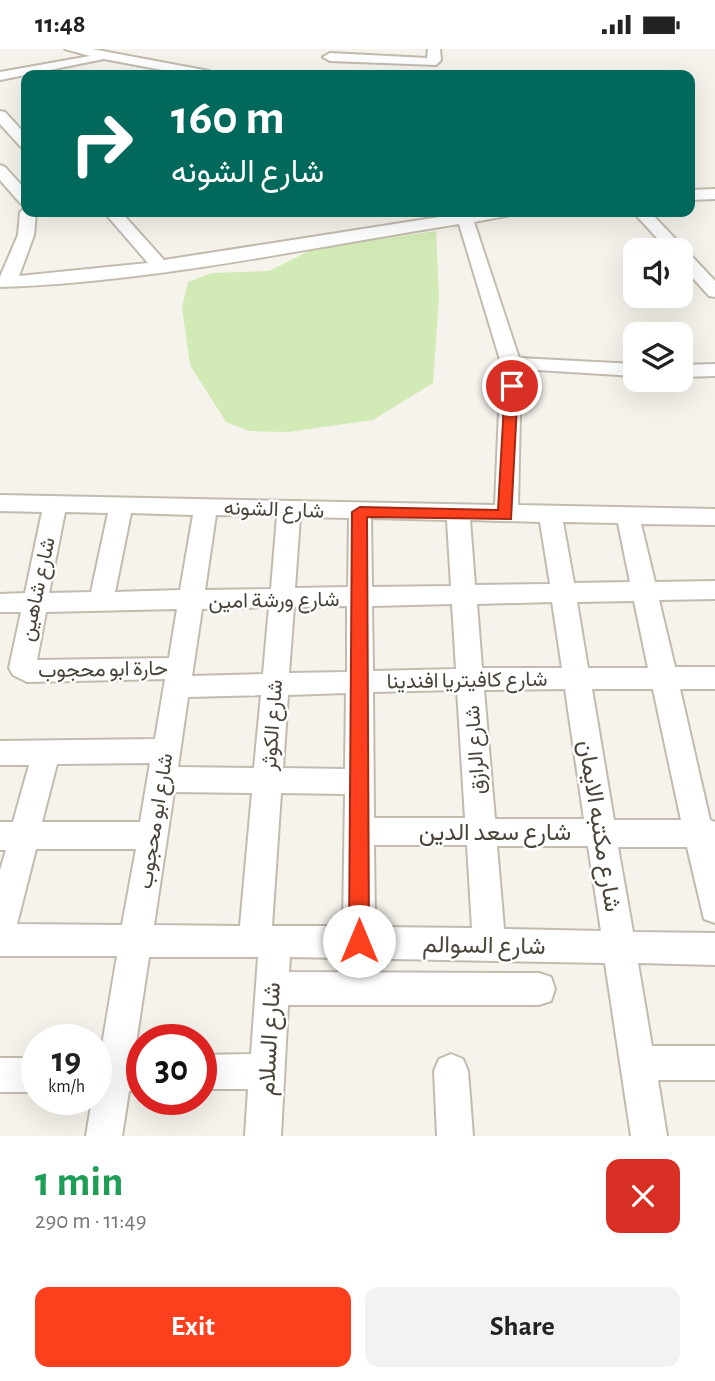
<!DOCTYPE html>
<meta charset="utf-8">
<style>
body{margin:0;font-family:"Alegreya Sans",Vazirmatn,sans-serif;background:#f2f2f2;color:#222;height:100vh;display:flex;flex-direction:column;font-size:26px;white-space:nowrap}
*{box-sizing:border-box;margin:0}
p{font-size:23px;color:#767676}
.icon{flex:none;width:38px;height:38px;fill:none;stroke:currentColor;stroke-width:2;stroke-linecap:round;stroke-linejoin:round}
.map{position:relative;height:1087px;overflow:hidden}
.drawer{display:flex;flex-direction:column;background:#fff;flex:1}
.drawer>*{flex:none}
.guide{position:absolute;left:21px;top:21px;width:674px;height:147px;border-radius:14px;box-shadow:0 7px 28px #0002;background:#00695c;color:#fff;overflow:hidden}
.tools{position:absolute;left:623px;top:189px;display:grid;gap:14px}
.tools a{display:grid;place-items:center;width:70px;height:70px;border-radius:14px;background:#fff;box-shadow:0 7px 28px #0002;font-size:35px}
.speed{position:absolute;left:21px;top:975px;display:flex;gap:14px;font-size:35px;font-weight:700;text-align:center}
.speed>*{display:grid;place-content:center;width:91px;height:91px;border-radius:50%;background:#fff;box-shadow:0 7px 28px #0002;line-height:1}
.speed small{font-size:18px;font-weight:400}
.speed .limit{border:10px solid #d22;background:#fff;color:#111}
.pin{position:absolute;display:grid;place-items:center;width:60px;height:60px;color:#fff;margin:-30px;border:4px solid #fff;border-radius:50%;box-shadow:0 2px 7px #0007}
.me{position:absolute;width:77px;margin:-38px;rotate:0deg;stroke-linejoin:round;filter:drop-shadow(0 0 5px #0008)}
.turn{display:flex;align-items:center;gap:24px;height:147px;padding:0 35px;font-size:32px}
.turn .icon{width:91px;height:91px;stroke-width:2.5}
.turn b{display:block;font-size:49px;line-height:60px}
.round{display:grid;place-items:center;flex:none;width:74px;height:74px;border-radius:14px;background:#f2f2f2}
.summary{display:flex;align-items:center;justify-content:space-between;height:119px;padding:0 35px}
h1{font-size:42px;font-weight:700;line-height:52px;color:#1e9e55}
.cta{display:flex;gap:14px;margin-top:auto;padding:14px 35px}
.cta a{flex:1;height:80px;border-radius:14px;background:#fc3f1d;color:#fff;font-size:28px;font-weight:700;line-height:80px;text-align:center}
.cta a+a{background:#f2f2f2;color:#222}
.status{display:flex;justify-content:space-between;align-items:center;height:49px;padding:0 35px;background:#fff;direction:ltr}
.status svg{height:19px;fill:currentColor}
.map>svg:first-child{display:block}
</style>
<div class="status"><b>11:48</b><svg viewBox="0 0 49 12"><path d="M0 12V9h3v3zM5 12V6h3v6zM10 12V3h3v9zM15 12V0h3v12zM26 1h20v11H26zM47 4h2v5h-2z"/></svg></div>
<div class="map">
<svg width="715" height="1087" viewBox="0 0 715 1087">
<rect width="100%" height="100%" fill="#f6f3ec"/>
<!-- green -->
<path fill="#d2eab5" d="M436,182l3,66 -6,86 -60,37 -85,12 -39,-1 -23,-9 -36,-57 -8,-58 6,-25 24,-9 57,-2 44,-22z"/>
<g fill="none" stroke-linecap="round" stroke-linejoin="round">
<defs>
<path id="minor" d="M65,0h27l117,22 7,4h-27l-85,-16 -104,21v-8l90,-16z
M428,0h12l1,11 -5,5 -106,-4 -7,-4 7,-4 97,5z
M0,62l5,1 21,23v13l-5,-1 -21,-23z
M0,116l5,2 21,23v15l-6,-2 -20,-23z
M715,140v10l-25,1v-10z
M26,159v4h10l-2,23 -15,41 129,-13 -44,-51h17l43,48 301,-47 48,-1 -2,3 -37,7 45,136 116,6v12l-114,-7 -3,136 197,4v16l-74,-1 14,58 60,-1v18l-56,1 16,67h40v22h-35l30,131 5,2v101l-11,-4 -17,-72h-69l15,85 82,1v32l-77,-2 14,83h63v34h-57l9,56h-36l-26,-173 -315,-6 -1,15 250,1 12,4 4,12 -4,12 -12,4h-251l-7,131h-36l3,-47h-47v-34l50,-1 7,-97h-109l-15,99h8v34l-13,1 -7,45h-36l6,-37h4v-42h4l17,-101h-117v-86l6,-20h-6v-28h13l16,-57h-29v-24l155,-2 10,-60 -138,3 -14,-7 -4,-7 12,-56h-21v-18l25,-1 17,-81 -42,-1v-16l495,10 6,-142 -42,-139c-152,24 -306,58 -459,63v-10l18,-42 2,-23zM65,463l43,1 -17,79 -42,1zM131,464l62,2 -13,75 -65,2zM216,466l61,1 -6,73 -66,1zM300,468l49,1 -1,69 -53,1zM371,469l76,2 4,66 -79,1zM470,471l70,2 10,62 -75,1zM563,473l55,1 12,59 -56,1zM634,552l14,67h-60l-11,-66zM552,553l10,66h-80l-5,-64zM452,555l4,65 -83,2 -1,-65zM347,557v66l-58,1 5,-66zM269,558l-6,67 -71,2 10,-67zM177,560l-8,49 -132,2 9,-48zM565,640l19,130h-89l-11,-129zM592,640h61l28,131h-67zM457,641l8,128h-91l-1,-126zM346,644l-1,76 -62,-1 5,-73zM261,646l-7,73 -76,-1 10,-70zM150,714l-10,59h-98l15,-58zM174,743l78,1 -12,133 -86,-1zM281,744l64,1 -2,132h-71zM374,796h93l5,83 -97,-1zM497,797h91l13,85 -97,-2zM36,800h100l-14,76 -105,-1z
M633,163h17l65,69v16l-6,-1 -28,-31v-15h-13z
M715,315v12l-34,1v-12z
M451,1005l12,5 5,12 5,65h-36l-3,-65 5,-12z
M0,1009h37v34h-37z"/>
</defs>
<!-- minor casing -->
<use href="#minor" stroke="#c2bbae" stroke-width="4"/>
<!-- minor -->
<use href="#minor" fill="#fff" fill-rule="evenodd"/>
</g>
<!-- route -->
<path fill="#fc3f1d" stroke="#a42913" stroke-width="2" d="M512,333l6,4 -7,133 -144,-2 2,424 -3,8 -7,3 -7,-3 -3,-8 3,-429 8,-5 138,3 7,-124z"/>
<g text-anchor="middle" stroke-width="5" stroke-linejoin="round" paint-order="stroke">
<!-- street labels -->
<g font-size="21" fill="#4b4439" stroke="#fff">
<text transform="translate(274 460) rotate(2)" y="7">شارع الشونه</text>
<text transform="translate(37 540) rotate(-78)" y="7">شارع شاهين</text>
<text transform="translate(274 551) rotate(-1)" y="7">شارع ورشة امين</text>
<text transform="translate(103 620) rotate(-1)" y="7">حارة ابو محجوب</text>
<text transform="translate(467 631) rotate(-1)" y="7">شارع كافيتريا افندينا</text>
<text transform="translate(272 676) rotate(-86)" y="7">شارع الكوثر</text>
<text transform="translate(475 701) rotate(-94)" y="7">شارع الرازق</text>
<text transform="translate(155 772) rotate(-81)" y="7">شارع ابو محجوب</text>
</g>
<!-- near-street labels -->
<g font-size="24" fill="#4b4439" stroke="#fff">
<text transform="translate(600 777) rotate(81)" y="8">شارع مكتبه الايمان</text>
<text x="495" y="791">شارع سعد الدين</text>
<text transform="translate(484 896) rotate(1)" y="8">شارع السوالم</text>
<text transform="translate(269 990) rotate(-87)" y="8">شارع السلام</text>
</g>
</g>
</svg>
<div class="tools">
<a><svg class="icon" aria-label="sound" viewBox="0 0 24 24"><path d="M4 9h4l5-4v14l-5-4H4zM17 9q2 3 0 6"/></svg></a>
<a><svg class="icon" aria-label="layers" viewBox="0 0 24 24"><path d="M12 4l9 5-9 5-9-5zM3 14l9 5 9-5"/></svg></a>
</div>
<div class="speed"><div>19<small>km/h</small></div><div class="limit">30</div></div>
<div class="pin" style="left:512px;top:337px;background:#d93025"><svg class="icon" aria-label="arrive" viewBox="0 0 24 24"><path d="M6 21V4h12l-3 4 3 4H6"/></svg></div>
<svg class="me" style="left:359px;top:892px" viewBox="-20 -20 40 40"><circle r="19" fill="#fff"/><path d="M0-13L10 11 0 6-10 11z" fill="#fc3f1d"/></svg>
<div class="guide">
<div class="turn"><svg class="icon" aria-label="right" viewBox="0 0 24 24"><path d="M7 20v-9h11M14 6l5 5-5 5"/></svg><div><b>160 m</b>شارع الشونه</div></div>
</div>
</div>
<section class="drawer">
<div class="summary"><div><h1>1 min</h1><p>290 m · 11:49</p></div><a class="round" style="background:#d93025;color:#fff"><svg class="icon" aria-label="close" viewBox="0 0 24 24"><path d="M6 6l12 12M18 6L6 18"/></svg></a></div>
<div class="cta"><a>Exit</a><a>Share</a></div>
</section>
